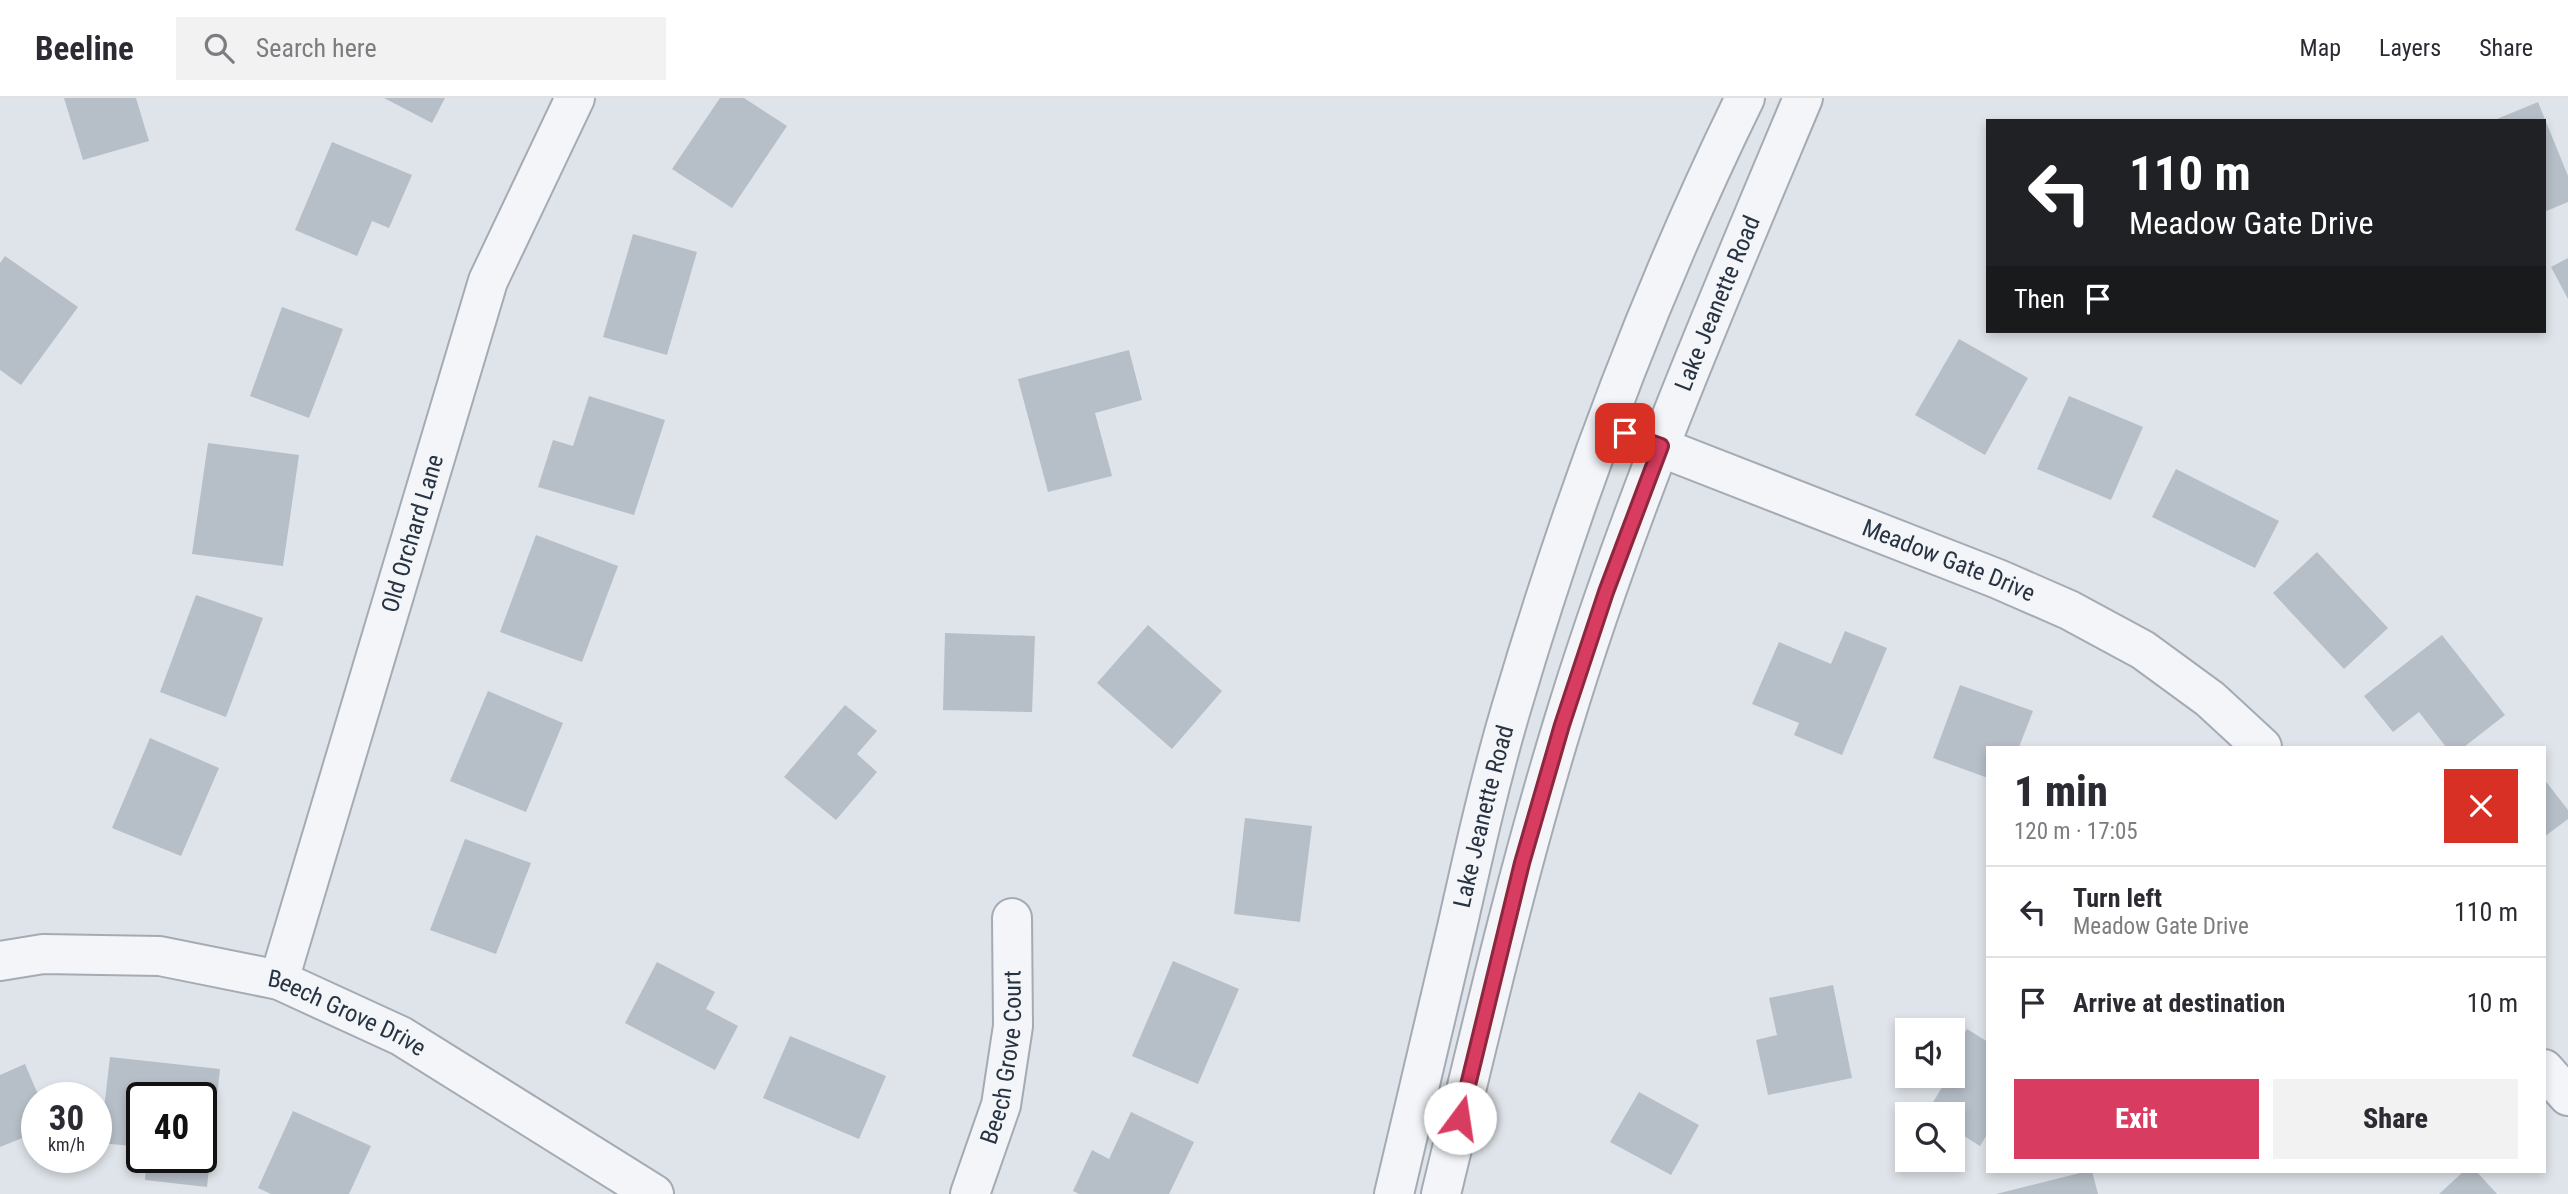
<!DOCTYPE html>
<meta charset="utf-8">
<style>
body{margin:0;font-family:"Roboto Condensed",sans-serif;background:#f2f2f3;color:#2b2b33;height:100vh;display:flex;flex-direction:column;font-size:26px;white-space:nowrap}
*{box-sizing:border-box;margin:0}
p{font-size:23px;color:#7c7c81}
.icon{flex:none;width:38px;height:38px;fill:none;stroke:currentColor;stroke-width:2;stroke-linecap:round;stroke-linejoin:round}
.map{position:relative;flex:1;overflow:hidden}
.sheet{position:absolute;left:1986px;top:648px;width:560px;height:427px;display:flex;flex-direction:column;background:#fff;border-radius:0px;box-shadow:0 4px 10px #0003}
.sheet>*{flex:none}
.guide{position:absolute;left:1986px;top:21px;width:560px;height:214px;border-radius:0px;box-shadow:0 4px 10px #0003;background:#202124;color:#fff;overflow:hidden}
.controls{position:absolute;left:1895px;top:920px;display:grid;gap:14px}
.controls a{display:grid;place-items:center;width:70px;height:70px;border-radius:0px;background:#fff;box-shadow:0 4px 10px #0003;font-size:35px}
.speed{position:absolute;left:21px;top:984px;display:flex;gap:14px;font-size:35px;font-weight:700;text-align:center}
.speed>*{display:grid;place-content:center;width:91px;height:91px;border-radius:50%;background:#fff;box-shadow:0 4px 10px #0003;line-height:1}
.speed small{font-size:18px;font-weight:400}
.speed .limit{border:4px solid #111;border-radius:10px;background:#fff;color:#111}
.pin{position:absolute;display:grid;place-items:center;width:60px;height:60px;color:#fff;margin:-30px;border-radius:14px;box-shadow:0 4px 10px #0006}
.me{position:absolute;width:77px;margin:-38px;rotate:14deg;stroke-linejoin:round;filter:drop-shadow(0 0 5px #0008)}
.turn{display:flex;align-items:center;gap:24px;height:147px;padding:0 28px;font-size:32px}
.turn .icon{width:91px;height:91px;stroke-width:2.5}
.turn b{display:block;font-size:49px;line-height:60px}
.then{display:flex;align-items:center;height:66px;padding:0 28px;background:#0003;gap:14px;font-size:26px}
.round{display:grid;place-items:center;flex:none;width:74px;height:74px;border-radius:0px;background:#f2f2f3}
.overview{display:flex;align-items:center;justify-content:space-between;height:119px;padding:0 28px}
h1{font-size:42px;font-weight:800;line-height:52px}
.action{display:flex;gap:14px;margin-top:auto;padding:14px 28px}
.action a{flex:1;height:80px;border-radius:0px;background:#d83c60;color:#fff;font-size:28px;font-weight:800;line-height:80px;text-align:center}
.action a+a{background:#f2f2f3;color:#2b2b33}
ul{padding:0;list-style:none}
li{display:flex;align-items:center;gap:21px;height:91px;padding:0 28px;border-top:2px solid #e1e1e2}
li div{flex:1}
li b{display:block;font-size:26px}
li em{font-style:normal}
header{display:flex;align-items:center;gap:42px;box-sizing:border-box;height:98px;padding:0 35px;background:#fff;border-bottom:2px solid #e1e1e2}
header strong{font-size:33px}
nav{display:flex;gap:38px;margin-inline-start:auto;font-size:24px}
.search{width:490px;height:63px;background:#f2f2f3;display:flex;align-items:center;gap:18px;box-sizing:border-box;padding:0 24px;border-radius:0px;color:#7c7c81;font-size:26px}
.map>svg:first-child{display:block}
</style>
<header>
<strong>Beeline</strong>
<div class="search"><svg class="icon" aria-label="search" viewBox="0 0 24 24"><circle cx="10" cy="10" r="6"/><path d="M15 15l6 6"/></svg>Search here</div>
<nav><a>Map</a><a>Layers</a><a>Share</a></nav>
</header>
<div class="map">
<svg width="2568" height="1096" viewBox="0 0 2568 1096">
<rect width="100%" height="100%" fill="#dfe4ea"/>
<!-- building -->
<path fill="#b6bec7" d="M64,0h72l13,43 -66,19z
M384,0h61l-13,25z
M720,0h24l43,28 -55,82 -60,-39z
M2538,4l30,74v26l-24,10v-91h-52z
M332,44l80,33 -23,53 -17,-7 -15,35 -62,-26z
M633,136l64,18 -30,103 -64,-18z
M5,158l73,51 -57,78 -21,-15v-107z
M2568,160v41l-17,-32z
M282,209l61,22 -34,89 -59,-22z
M1959,241l69,39 -43,77 -70,-40z
M1129,252l13,50 -47,13 17,63 -64,16 -30,-113z
M589,298l76,24 -31,95 -96,-28 15,-47 20,6z
M2069,298l74,31 -32,73 -74,-31z
M208,345l91,12 -16,111 -91,-12z
M2176,371l103,52 -24,47 -103,-51z
M536,437l82,31 -36,96 -82,-30z
M2317,454l71,76 -44,41 -71,-76z
M196,497l67,23 -37,99 -66,-25z
M1148,527l74,66 -50,58 -75,-66z
M1845,533l42,17 -45,107 -48,-20 5,-12 -47,-19 27,-62 52,22z
M945,535l90,3 -3,76 -89,-2z
M2442,537l63,80 -41,32h-18l-27,-35 -26,20 -29,-36z
M1960,587l73,26 -14,36h-31v31l-55,-20z
M488,593l75,32 -37,89 -76,-31z
M845,607l32,26 -20,23 20,18 -41,48 -52,-43z
M150,640l69,30 -38,88 -69,-28z
M2544,681l24,31v9l-24,18z
M1245,720l67,8 -12,96 -66,-8z
M465,741l66,24 -35,91 -66,-24z
M1173,863l66,28 -41,95 -66,-28z
M657,864l58,30 -9,17 32,17 -23,44 -90,-47z
M1833,887l19,93 -84,17 -12,-55 21,-5 -8,-37z
M1967,931l21,13v91l-8,13 -27,-17v-14h-23l-3,-3 22,-36h4l4,-12 -4,-2v-10z
M790,938l96,40 -27,63 -96,-41z
M110,959l110,12 -13,118 -62,-7 2,-23h54v-60h-59v50l-42,-4z
M25,966l14,33h-2v35l-37,15v-72z
M1639,994l60,33 -28,50 -61,-33z
M293,1013l78,35 -22,48h-78l-13,-6z
M1131,1014l63,30 -25,52h-90l-6,-3 19,-41 17,9z
M2088,1073h4l6,23h-102z
M2464,1073h12l21,23h-58z"/>
<g fill="none" stroke-linecap="round" stroke-linejoin="round">
<defs>
<g id="minor">
<path id="s1" d="M1606,328l392,153 71,31 74,40 67,49 52,48"/>
<path id="s2" d="M0,863l43,-7 117,2 119,24 122,56 253,158"/>
<path id="s3" d="M279,882l209,-699 87,-183"/>
<path d="M2544,971l24,27"/>
<path id="s4" d="M970,1096l31,-89 12,-79 -1,-108"/>
<path id="s5" d="M1394,1096c21,-90 43,-181 64,-271 16,-71 32,-143 53,-214 61,-207 139,-417 234,-611"/>
<path id="s6" d="M1441,1096c38,-156 74,-313 121,-467 65,-215 154,-422 241,-629"/>
</g>
</defs>
<!-- minor casing -->
<use href="#minor" stroke="#a4abb4" stroke-width="42"/>
<!-- minor -->
<use href="#minor" stroke="#f3f5f8" stroke-width="38"/>
</g>
<g fill="none" stroke-linecap="round" stroke-linejoin="round">
<defs>
<path id="route" d="M1460,1020l62,-255 40,-138 44,-133 55,-146 -36,-13"/>
</defs>
<!-- route casing -->
<use href="#route" stroke="#8c273e" stroke-width="18"/>
<!-- route -->
<use href="#route" stroke="#d83c60" stroke-width="12"/>
</g>
<g text-anchor="middle" stroke-width="7" stroke-linejoin="round" paint-order="stroke">
<!-- street labels -->
<g font-size="24" fill="#273342" stroke="#eff3f7">
<text dy="8" stroke="none"><textPath href="#s6" startOffset="934">Lake Jeanette Road</textPath></text>
<text dy="8" stroke="none"><textPath href="#s3" startOffset="466">Old Orchard Lane</textPath></text>
<text dy="8" stroke="none"><textPath href="#s1" startOffset="368">Meadow Gate Drive</textPath></text>
<text dy="8" stroke="none"><textPath href="#s5" startOffset="388">Lake Jeanette Road</textPath></text>
<text dy="8" stroke="none"><textPath href="#s2" startOffset="357">Beech Grove Drive</textPath></text>
<text dy="8" stroke="none"><textPath href="#s4" startOffset="142">Beech Grove Court</textPath></text>
</g>
</g>
</svg>
<div class="controls">
<a><svg class="icon" aria-label="sound" viewBox="0 0 24 24"><path d="M4 9h4l5-4v14l-5-4H4zM17 9q2 3 0 6"/></svg></a>
<a><svg class="icon" aria-label="search" viewBox="0 0 24 24"><circle cx="10" cy="10" r="6"/><path d="M15 15l6 6"/></svg></a>
</div>
<div class="speed"><div>30<small>km/h</small></div><div class="limit">40</div></div>
<div class="pin" style="left:1625px;top:335px;background:#d93025"><svg class="icon" aria-label="arrive" viewBox="0 0 24 24"><path d="M6 21V4h12l-3 4 3 4H6"/></svg></div>
<svg class="me" style="left:1460px;top:1020px" viewBox="-20 -20 40 40"><circle r="19" fill="#fff"/><path d="M0-13L10 11 0 6-10 11z" fill="#d83c60"/></svg>
<div class="guide">
<div class="turn"><svg class="icon" aria-label="left" viewBox="0 0 24 24"><path d="M17 20v-9H6M10 6l-5 5 5 5"/></svg><div><b>110 m</b>Meadow Gate Drive</div></div>
<div class="then">Then<svg class="icon" aria-label="arrive" viewBox="0 0 24 24"><path d="M6 21V4h12l-3 4 3 4H6"/></svg></div>
</div>
<section class="sheet">
<div class="overview"><div><h1>1 min</h1><p>120 m · 17:05</p></div><a class="round" style="background:#d93025;color:#fff"><svg class="icon" aria-label="close" viewBox="0 0 24 24"><path d="M6 6l12 12M18 6L6 18"/></svg></a></div>
<ul>
<li><svg class="icon" aria-label="left" viewBox="0 0 24 24"><path d="M17 20v-9H6M10 6l-5 5 5 5"/></svg><div><b>Turn left</b><p>Meadow Gate Drive</p></div><em>110 m</em></li>
<li><svg class="icon" aria-label="arrive" viewBox="0 0 24 24"><path d="M6 21V4h12l-3 4 3 4H6"/></svg><div><b>Arrive at destination</b></div><em>10 m</em></li>
</ul>
<div class="action"><a>Exit</a><a>Share</a></div>
</section>
</div>
